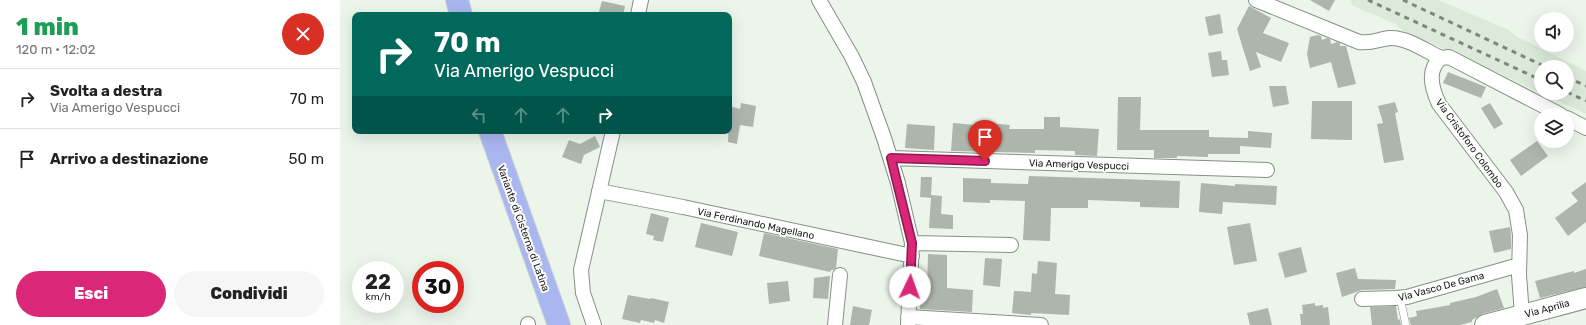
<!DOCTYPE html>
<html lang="it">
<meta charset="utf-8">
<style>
body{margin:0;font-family:Rubik,sans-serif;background:#f6f6f6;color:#222;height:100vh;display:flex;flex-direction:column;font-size:15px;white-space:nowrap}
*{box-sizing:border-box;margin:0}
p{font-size:13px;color:#767676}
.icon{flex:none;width:22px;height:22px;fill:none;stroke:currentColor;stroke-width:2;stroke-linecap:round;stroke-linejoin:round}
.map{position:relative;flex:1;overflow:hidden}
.sheet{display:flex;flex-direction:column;background:#fff;width:340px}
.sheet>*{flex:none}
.banner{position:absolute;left:12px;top:12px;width:380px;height:122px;border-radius:8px;box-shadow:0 4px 16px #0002;background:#00695c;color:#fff;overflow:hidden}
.fabs{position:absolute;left:1194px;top:12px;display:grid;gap:8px}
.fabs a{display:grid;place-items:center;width:40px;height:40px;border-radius:50%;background:#fff;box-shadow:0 4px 16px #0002;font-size:20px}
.speed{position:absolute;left:12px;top:261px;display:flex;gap:8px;font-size:20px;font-weight:700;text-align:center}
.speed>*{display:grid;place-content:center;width:52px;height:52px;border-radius:50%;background:#fff;box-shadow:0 4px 16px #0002;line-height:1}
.speed small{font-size:10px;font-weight:400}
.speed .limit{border:6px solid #d22;background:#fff;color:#111}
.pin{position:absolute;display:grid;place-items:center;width:34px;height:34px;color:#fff;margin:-41px -17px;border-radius:50% 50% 50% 0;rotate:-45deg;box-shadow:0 0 4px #0007}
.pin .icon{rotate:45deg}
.me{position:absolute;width:44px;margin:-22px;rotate:3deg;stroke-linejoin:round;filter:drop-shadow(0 0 3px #0008)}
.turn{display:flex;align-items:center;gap:14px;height:84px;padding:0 16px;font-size:18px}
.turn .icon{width:52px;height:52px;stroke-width:2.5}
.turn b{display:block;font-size:28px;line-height:34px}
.lanes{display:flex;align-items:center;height:38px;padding:0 16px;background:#0003;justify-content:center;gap:20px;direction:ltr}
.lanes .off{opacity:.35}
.round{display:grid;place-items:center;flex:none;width:42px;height:42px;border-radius:21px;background:#f6f6f6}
.overview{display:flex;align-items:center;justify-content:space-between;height:68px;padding:0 16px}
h1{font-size:24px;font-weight:800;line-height:30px;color:#1e9e55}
.primary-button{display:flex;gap:8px;margin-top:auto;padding:8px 16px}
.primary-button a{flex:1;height:46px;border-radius:24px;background:#db2777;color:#fff;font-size:16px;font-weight:800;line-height:46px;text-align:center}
.primary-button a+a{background:#f6f6f6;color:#222}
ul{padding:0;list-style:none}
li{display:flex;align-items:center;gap:12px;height:60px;padding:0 16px;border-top:1px solid #e0e0e0}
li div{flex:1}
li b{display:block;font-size:15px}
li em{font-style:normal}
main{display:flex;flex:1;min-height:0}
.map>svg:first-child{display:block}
</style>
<main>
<section class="sheet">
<div class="overview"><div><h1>1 min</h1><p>120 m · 12:02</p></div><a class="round" style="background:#d93025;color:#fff"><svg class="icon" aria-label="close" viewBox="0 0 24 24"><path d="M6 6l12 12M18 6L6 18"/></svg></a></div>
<ul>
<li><svg class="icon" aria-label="right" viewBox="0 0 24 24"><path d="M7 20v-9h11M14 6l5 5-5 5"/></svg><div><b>Svolta a destra</b><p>Via Amerigo Vespucci</p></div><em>70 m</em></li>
<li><svg class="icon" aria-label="arrive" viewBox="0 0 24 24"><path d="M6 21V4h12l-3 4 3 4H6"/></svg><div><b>Arrivo a destinazione</b></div><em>50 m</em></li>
</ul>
<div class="primary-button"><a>Esci</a><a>Condividi</a></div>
</section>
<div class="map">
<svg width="1246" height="325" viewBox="0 0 1246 325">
<rect width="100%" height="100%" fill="#ebf5ea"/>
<!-- built -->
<path fill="#dbead9" d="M1010,0h88l71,30 7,6 70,35v43l-45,-21h26v-26h-26v26l-44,-21 -18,-5 -17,-10 -59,-26 -7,-7 -43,-18z"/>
<!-- building -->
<path fill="#adb6ac" d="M970,0h25l-6,11z
M262,1l23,5 -2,9h-25z
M909,6l22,12 -8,15 26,10 -8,19 -25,-10 5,15 -11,4 -13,-42z
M880,14l3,19 -14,3 -4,-19z
M978,35l3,1 1,4 5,-2 3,1 1,5 6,-2 3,1v3h6l10,38 -18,4 -7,-26 -21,6 -3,-14 3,-17z
M881,51l1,9h5l2,15 -17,2 -4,-24z
M1108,72l38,15 -5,11 -38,-15z
M929,86h17l3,18 -16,3z
M778,97h23l-1,33h69v7l39,1v-7l24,2 -1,15 -31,-2v8h-32v3l-31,-1v2h-23v-8h-37z
M972,101h40v39l-41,-1z
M1055,102l3,10 -3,1 9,47 -20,3 -7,-39 6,-1 -5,-17z
M401,103l15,3 -3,21 -13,-2 -3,19 -9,-2 1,-36 11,3z
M1150,103l13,21 -9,5 -13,-21z
M704,117h16v10l39,2 -2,27 -22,-1v-4l-40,-1v3l-84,-2 2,-28 34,3v-3l23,2 -1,4h35z
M567,124l28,2 -1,24 -29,-2z
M255,136l5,11 -16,8 -3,9 -19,-7 7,-17 11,4z
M1197,141l11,15 -27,20 -11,-16z
M689,176l151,5 -1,27 -39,-1v-5l-52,-2v8h-37l-1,33 -27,-1 2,-39 -35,-1v3l-27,-1v-24l28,1v4l37,1z
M581,177h11l-1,18 11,1 -1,18 12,1v14l-24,-1 2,-30 -11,-1z
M1246,182v40l-18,14 -13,-18 23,-17 -7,-8z
M861,183l34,3v-2l42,2 -1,19 -53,-3 -1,12 -23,-2z
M311,213l18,5 -6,24 -10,-2 1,-4 -8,-2z
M361,223l37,9 -6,24 -37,-9z
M910,223l7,38 -23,4 -7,-38z
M1170,227l1,9v13l-17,4 -5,-22z
M424,233l74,16 -2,19 -3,2h-2l-1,2 -71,-16z
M961,247l6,25 -22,6 -7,-25z
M588,254l19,1v33l26,2 -1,22 -52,-3 1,-22 6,1z
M645,258l17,1 -2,28 -17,-2z
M698,261l19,2 -2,31 15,1 -1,20 -38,-2v2l-19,-2 2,-22 17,1 1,-19 5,1z
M1015,268l3,11 38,1 -1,9 -33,1 -20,7 -6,-24z
M1246,269v18l-46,11 -5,-17 39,-10v2z
M490,276l-2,23 -15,-1 1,-20z
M448,281l2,20 -21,3 -2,-21z
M1157,289l7,19 -22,6 -10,6v2l-12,3h-49l-2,-7 8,-2 -1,-5 34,-6v-2l26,-6z
M288,295l22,4 1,-1 18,4 -5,21 -9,-3 -1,3 -13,-3 -1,3 -18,-4z
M975,303v3l8,-1v3l5,-1 2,18h-29l-1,-11h3l-1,-9z
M513,306l19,4 -3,15h-19z
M1056,306l2,14 2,-1 1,6h-29l-2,-18z
M928,308l4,17h-22l-3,-12z"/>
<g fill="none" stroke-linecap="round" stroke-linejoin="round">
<defs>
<path id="lane" d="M1060,298l6,27"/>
<path id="street" d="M479,0l33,57 12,25 20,56 14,45 14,60 -4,82
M916,0l103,42c12,2 20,-3 31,-4 16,-1 36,13 51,20
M298,15l3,-15
M1227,118l19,10
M551,158l376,12
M259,191l84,16 229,49
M572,243l99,2
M1022,299l33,-1 12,-1 112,-32
M1182,315l-3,-40 1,-40 -4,-25 -10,-18 -67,-88c-7,-15 -13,-34 2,-46l8,-1 112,58
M568,317l133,8
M188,324v1
M254,325l-11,-32 -2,-23 32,-139
M495,325l5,-50"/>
<path id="secondary" d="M1145,325l101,-27"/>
<path id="primary" d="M117,0l4,15
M150,131l69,194"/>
</defs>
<!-- lane casing -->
<use href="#lane" stroke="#879086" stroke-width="8"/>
<!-- street casing -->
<use href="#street" stroke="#879086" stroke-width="16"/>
<!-- secondary casing -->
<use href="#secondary" stroke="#879086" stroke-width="22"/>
<!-- primary casing -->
<use href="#primary" stroke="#d0d1d0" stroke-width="24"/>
<!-- lane -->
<use href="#lane" stroke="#fff" stroke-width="7"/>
<!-- street -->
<use href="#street" stroke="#fff" stroke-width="14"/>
<!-- secondary -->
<use href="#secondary" stroke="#fff" stroke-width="20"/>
<!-- primary -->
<use href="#primary" stroke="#aab6f0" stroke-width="22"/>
<!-- rail -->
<path stroke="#80867f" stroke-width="3" stroke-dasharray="5 5" stroke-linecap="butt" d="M1028,0l173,80
M1063,0l143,67
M1227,77l19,9
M1227,92l19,9"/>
</g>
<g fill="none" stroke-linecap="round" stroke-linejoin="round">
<defs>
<path id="route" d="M570,287l2,-44 -21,-85 94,3"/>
</defs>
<!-- route casing -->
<use href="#route" stroke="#8e194d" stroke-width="10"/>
<!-- route -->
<use href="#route" stroke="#db2777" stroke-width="7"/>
</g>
<g text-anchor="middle" stroke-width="4" stroke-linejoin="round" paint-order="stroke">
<!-- street labels -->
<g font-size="10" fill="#161916" stroke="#fff">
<text transform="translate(1130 143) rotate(54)" y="4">Via Cristoforo Colombo</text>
<text transform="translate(739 164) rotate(2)" y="4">Via Amerigo Vespucci</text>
<text transform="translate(416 223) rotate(12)" y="4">Via Ferdinando Magellano</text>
<text transform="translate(184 228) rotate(70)" y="4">Variante di Cisterna di Latina</text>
<text transform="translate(1101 286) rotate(-15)" y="4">Via Vasco De Gama</text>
<text transform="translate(1207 308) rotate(-15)" y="4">Via Aprilia</text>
</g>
</g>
</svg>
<div class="fabs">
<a><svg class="icon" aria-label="sound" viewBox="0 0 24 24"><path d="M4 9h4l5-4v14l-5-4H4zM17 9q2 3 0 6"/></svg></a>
<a><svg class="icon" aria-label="search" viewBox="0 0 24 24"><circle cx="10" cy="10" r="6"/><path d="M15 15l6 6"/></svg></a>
<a><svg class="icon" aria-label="layers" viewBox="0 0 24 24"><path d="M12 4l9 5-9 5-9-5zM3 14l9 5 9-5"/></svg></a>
</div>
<div class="speed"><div>22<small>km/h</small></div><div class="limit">30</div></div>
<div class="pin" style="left:645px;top:161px;background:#d93025"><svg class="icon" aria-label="arrive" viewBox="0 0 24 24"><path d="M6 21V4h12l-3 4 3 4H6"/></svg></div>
<svg class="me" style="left:570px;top:287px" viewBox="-20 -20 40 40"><circle r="19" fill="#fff"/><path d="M0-13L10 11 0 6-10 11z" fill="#db2777"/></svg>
<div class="banner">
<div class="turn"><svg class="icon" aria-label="right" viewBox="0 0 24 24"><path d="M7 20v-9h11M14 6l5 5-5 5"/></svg><div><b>70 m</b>Via Amerigo Vespucci</div></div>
<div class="lanes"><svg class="icon off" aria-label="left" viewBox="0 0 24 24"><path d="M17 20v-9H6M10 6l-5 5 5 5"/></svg><svg class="icon off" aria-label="ahead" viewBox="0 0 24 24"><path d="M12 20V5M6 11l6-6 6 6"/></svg><svg class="icon off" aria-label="ahead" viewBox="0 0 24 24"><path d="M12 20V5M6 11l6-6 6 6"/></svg><svg class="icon" aria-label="right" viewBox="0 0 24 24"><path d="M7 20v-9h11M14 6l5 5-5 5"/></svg></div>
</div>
</div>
</main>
